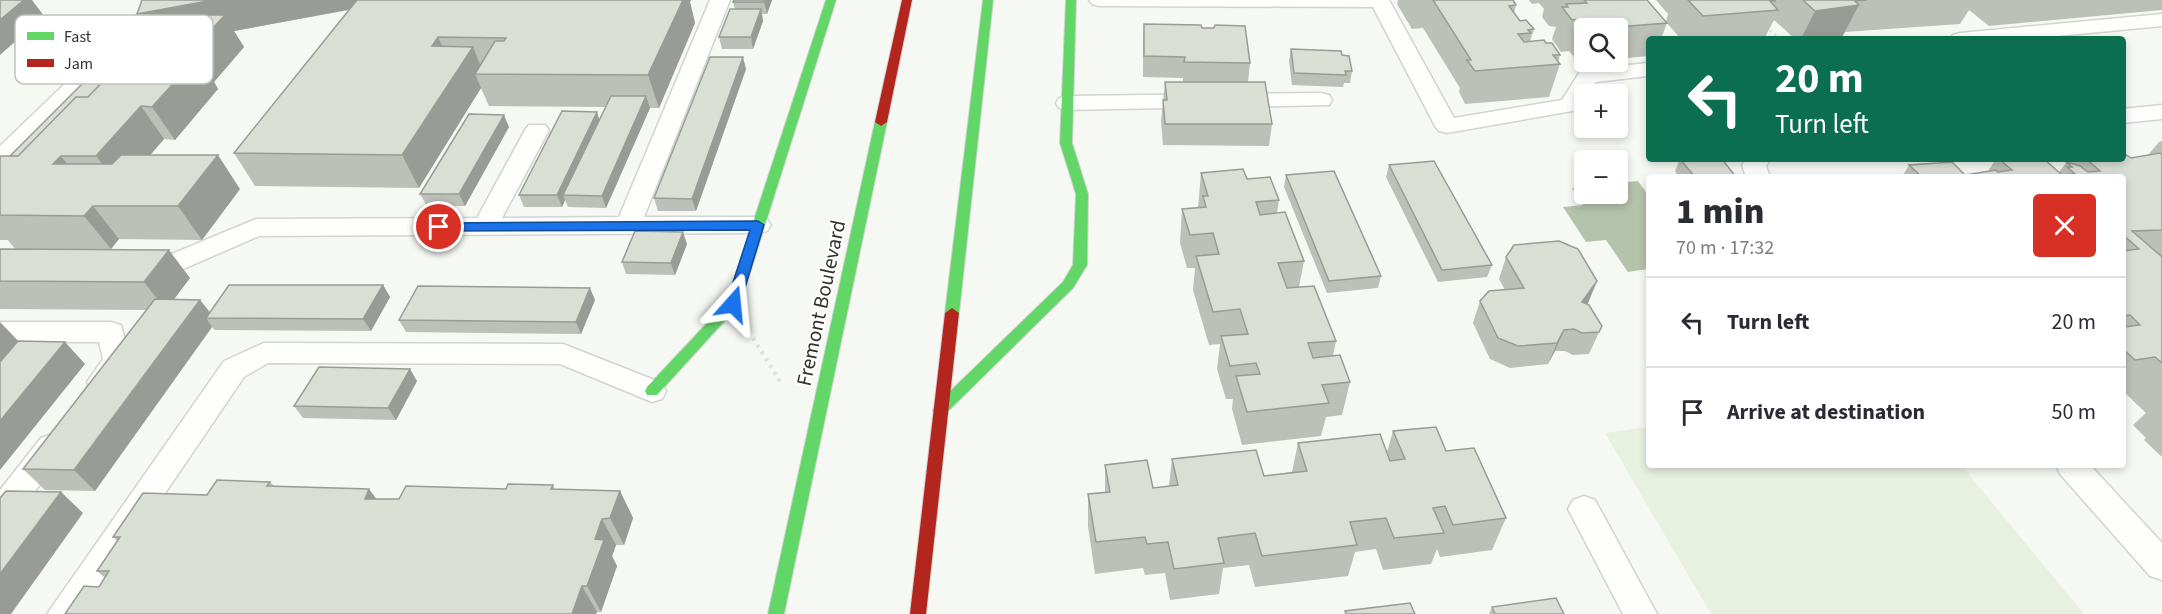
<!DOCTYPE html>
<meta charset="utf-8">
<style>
body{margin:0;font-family:"Source Sans 3",sans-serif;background:#f7f7f7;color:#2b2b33;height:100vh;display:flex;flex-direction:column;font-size:22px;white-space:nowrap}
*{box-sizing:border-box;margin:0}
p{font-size:20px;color:#7c7c81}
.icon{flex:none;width:33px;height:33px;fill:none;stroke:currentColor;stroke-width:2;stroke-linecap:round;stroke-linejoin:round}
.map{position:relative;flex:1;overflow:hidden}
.details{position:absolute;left:1646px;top:174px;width:480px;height:294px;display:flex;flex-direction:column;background:#fff;border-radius:6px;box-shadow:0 3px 9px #0003}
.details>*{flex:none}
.banner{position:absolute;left:1646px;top:36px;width:480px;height:126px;border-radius:6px;box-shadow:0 3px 9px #0003;background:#0b6e4f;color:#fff;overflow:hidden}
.tools{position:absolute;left:1574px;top:18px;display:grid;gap:12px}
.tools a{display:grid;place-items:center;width:54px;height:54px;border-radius:6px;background:#fff;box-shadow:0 3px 9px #0003;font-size:30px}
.pin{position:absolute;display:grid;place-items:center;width:51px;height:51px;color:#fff;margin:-26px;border:3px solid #fff;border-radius:50%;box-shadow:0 2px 6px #0007}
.me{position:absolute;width:66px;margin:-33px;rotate:18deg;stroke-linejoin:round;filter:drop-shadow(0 0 4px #0008)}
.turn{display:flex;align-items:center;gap:21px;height:126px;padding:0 30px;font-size:27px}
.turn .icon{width:78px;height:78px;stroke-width:2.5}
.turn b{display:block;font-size:42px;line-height:51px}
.round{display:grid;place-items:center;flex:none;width:63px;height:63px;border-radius:6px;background:#f7f7f7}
.head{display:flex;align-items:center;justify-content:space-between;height:102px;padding:0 30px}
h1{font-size:36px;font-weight:800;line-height:45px}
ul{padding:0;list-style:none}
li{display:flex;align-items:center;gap:18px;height:90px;padding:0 30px;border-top:2px solid #e1e1e2}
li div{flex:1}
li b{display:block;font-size:22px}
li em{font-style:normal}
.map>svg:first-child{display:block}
</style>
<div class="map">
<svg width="2162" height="614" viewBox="0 0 2162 614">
<rect width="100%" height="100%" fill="#f5f8f3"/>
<!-- green -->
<path fill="#e8f1e0" d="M1648,427v38h313l123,149h-373l-106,-181z"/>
<!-- water -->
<path fill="#b5c3ab" d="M1638,181l10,14v74l-20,3 -22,-32 -20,2 -23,-35 20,-2 -11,-17 12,-1v7h33v-11z"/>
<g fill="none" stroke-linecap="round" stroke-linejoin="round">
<defs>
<path id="lane" d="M152,0h22l-166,164 -8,3v-21z
M710,0h20l-86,217h114l9,2 4,6 -4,6 -9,2 -499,3 -85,37 -9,3 -31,-3 -4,-6 4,-6 28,-3 94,-39 221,-1 48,-88 4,-5h16l4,5 -47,88 117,-1z
M1089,0h300l65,118 108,-18 19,-30 67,-7v13l-52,6 -8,12h-4v7l-6,9 -131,23 -8,-2 -4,-5 -62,-119 -274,-1 -7,-2z
M2162,14v12l-135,13h-78l4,-4 7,-2z
M1321,93l8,2 3,5 -3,5 -262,5 -8,-2 -3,-5 3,-5 8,-2z
M2162,105v14l-40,4v-14z
M1746,159h25l-5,7 4,11h-24l-4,-12z
M0,322h111l10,3 10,36c-9,17 -19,35 -40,29l-4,-8 16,-23 -4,-17h-99z
M264,343l299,1 99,39 4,8 -4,8 -10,3 -92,-38 -292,-1 -24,14 -161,237h-36l177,-253z
M52,434l11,4 4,8 -4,8 -52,69 -11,4v-37l41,-52z
M2056,465h34l72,78v37l-12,-4 -90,-102z
M1584,496l11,4 62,114h-34l-55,-105 5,-9z"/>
<path id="fast" d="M826,0h10l-96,304 -83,91h-10l-2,-4 2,-4 80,-85z
M983,0h10l-34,313 -7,5 -7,-5z
M1066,0h10l-4,143 16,51 -1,71 -14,23 -128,126h-10l-2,-4 2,-4 128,-124 10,-17 3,-71 -16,-51z
M881,118l6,4 -103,492h-16l107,-492z"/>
<path id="jam" d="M902,0h10l-25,122 -6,4 -6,-4z
M952,308l7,5 -33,301h-16l35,-301z"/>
</defs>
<!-- lane casing -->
<use href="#lane" stroke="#d1d4d0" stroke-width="3"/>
<!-- fast casing -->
<use href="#fast" stroke="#d1d4d0" stroke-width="2"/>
<!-- jam casing -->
<use href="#jam" stroke="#d1d4d0" stroke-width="2"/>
<!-- path-far1 -->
<path stroke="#dfe0df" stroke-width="3" stroke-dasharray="2 4" stroke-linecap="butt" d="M1766,26l13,13"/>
<!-- path -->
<path stroke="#dfe0df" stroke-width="4" stroke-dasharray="3 5" stroke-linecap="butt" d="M753,338l28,45"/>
<!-- lane -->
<use href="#lane" fill="#fefefd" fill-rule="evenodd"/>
<!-- fast -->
<use href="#fast" fill="#63d668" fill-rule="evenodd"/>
<!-- jam -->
<use href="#jam" fill="#b3261e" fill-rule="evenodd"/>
</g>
<!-- wall -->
<path fill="#bbc0b8" d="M142,0h549l-1,2 5,21 -36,85h-9l-44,100 -38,-1 -3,-7 -3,7h-38l-5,-12 81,-75 6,-13 -117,-1 -8,-18 -62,100 -164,-2 -21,-33 115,-143 -115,21 10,16 -30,35 4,7 -43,51 -11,-1 -14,16 90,34 -38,51 -83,-1 -8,10h-96l-7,-9h-8v-84h10l136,-129z
M734,0h38l-5,14h-5l1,7 -10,28h-31l-3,-12 16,-28 -2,-7z
M1398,0h115l3,5 -2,8 6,8 14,8 -4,12 16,2 14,12 -2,7 2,2 -11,33 -84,7 -6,-12 1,-4 -37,-60 -11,1 -15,-25z
M1529,0h118l20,23 -6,16h-13v17l-31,3v-31h-33v33l-6,1 -9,-11 -8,1 -9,-13 4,-12 -7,-1 -7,-9 2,-8 -5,-6 -7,1z
M1656,0h506v10l-173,16 -20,-16 -9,14 -115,8 -3,5 -15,2h-32l-21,-19 -10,19h-83l-15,-17 2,-8z
M1144,24l58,4 48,35 -2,19 24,42 -3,22 -106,-1 -2,-24 4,-39h18v-4l-40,-1v-32z
M1291,49l51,6 10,16 -2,12h-6l-1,4 -51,-2 -3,-24z
M746,69l-50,142h-38l-4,-13z
M509,127l-44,79h-38l-7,-12z
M2162,141v316l-18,-17 2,-2 -13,-13 13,-12 -24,-23v-213h-220l7,-12 56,10 23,-4 8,-12h48l15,13 10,-13 62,-1 17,-3 11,-13z
M1680,159l56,18h-57l-4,-6z
M1389,165l103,100 -5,12 -49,5 -52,-105z
M1201,173l46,6 32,21 -2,13 27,48 -5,26 37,54 -3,15 17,26 -8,33 -16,2 -5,19 -79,9 -10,-36 1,-10h-7l-9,-30 3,-25 -11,1 -16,-55 2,-22h-8l-7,-25 2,-34 16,-1z
M1286,175l95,101 -3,12 -51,5 -43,-106z
M687,244l-12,31 -49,-1 -4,-12z
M0,249l190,29 -16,21 26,1 10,12 173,-27 7,12 -19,34 -156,-1 -3,-3 -117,164 -50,-1 -22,-21 124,-159 -147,-1z
M1506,257l91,24 -10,23 15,22 -13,28 -16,1 -8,-4h-10l-7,13 -38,4 -20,-9 -17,-36 7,-22 25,-11 -6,-11z
M595,300l-14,34 -175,-2 -7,-12z
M417,381l-21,39 -93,-2 -9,-12z
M1393,431l53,20 60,67 -14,32 -52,7 -3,-8 -6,15 -48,6 -7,-21 -21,3 -7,24 -93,11 -6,-22 -26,3 -4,26 -49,6 -5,-27 -20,2 -2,-7 -48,6 -7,-48v-32l17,-2v-27l48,23 16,-2 3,-27 92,17 28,-4 6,-29 89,9z
M270,482l4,4 103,13h22l154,-14 2,4 65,2 13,27 -9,27h-8l-4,11 5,10 -16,46h-4l-1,2h-531l34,-27 6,-9 -8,-7 20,-30 -4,-4 94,-42z
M1492,607l72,7h-75z"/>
<!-- shaded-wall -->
<path fill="#999c96" d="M24,0h8l12,16 -44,39v-35z
M213,0h177v2l-156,29 10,16 -30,35 4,7 -43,51 -23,-33 4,-64 -19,-29z
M681,0h10l-1,2 5,21 -36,85 -11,-33z
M765,0h7l-5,14 -3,-12z
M1859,5l-17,32 -15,2h-26l14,-28z
M761,9l2,12 -10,28 -2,-12z
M438,37l15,32 -21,-23z
M473,47l11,27h-9l6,14 -62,100 -17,-33z
M743,57l3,12 -50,142 -4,-12z
M646,96l4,12 -44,100 -4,-12z
M141,106l23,33 -43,50 -25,-33z
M597,112l4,12 -38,71 2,5 -3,7 -5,-12z
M504,115l5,12 -44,79 -6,-12z
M218,155l22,34 -38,51 -24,-34z
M61,156l26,33 -50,-22z
M93,206l26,33 -8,10 -27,-33z
M683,232l4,12 -12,31 -4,-12z
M169,250l21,28 -24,32 -22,-28z
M1597,281l-9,22 -16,21 10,-22z
M383,285l7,12 -19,34 -8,-12z
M590,288l5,12 -14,34 -5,-12z
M200,300l14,18h-8l6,9 -117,164 -21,-21z
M0,322l26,27 -26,32z
M1564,330l-9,21 -7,13 9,-21z
M65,342l20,22 -85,106v-49z
M410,369l7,12 -21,39 -8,-12z
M369,489l20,27 -24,-17z
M620,491l13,27 -9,27 -14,-27z
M61,492l22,21 -72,101h-11v-40z
M602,519l14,26 -4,11 5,10 -16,46 -14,-26 8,-47z
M582,586l15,26 -1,2h-24z"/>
<!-- building -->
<path fill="#dadfd6" stroke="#999c96" stroke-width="1.5" d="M0,0h24l-24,20z
M142,0h71l-76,14z
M357,0h326l-35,75 -173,-1 20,-33h9l2,-3 -68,-1 -6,9 41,1 -71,108 -168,-2z
M734,0h31l-1,2h-31z
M1433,0h80l3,5 -7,1 11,15 6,-1 8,9 -6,1 3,3 -13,1 6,8 20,-2 2,3h6l8,12h-7l7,9 -85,7 -8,-11h4z
M1584,0h63l20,23 -63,5h-16l-8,-9 -8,1 -10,-13h6l-2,-3 21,-1z
M1688,0h86l1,1h-5l8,9 -75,6z
M1803,0h64l-12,1 4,4 -44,6z
M730,9h31l-10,28h-32z
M158,15h67l-38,41h11l-46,51 -11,-1 -45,50h-35l-8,8h59l9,-9h97l-40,51h-85l-9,10 -84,-1v-59h18l58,-59h12l31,-32h-10z
M1144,24l57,1 1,3h12l1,-3 30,1 5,37 -66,-1 1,-5 -41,-1z
M125,41h7l-23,24 4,6 -25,26h-12l-58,59h-8z
M1291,49l50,2 1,4 7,1 3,15h-7l1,4 -52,-2z
M710,57h33l-51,142 -38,-1z
M1165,82h100l7,42h-107l-2,-24h4z
M611,96h35l-44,100 -39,-1z
M562,111l35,1 -40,83h-38z
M469,114l35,1 -45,79h-39z
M2122,152l9,6 29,-5 2,2v75l-30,1 29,25h1v107l-7,-6 -20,3 -13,-12v-22l2,1 16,-2 -10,-10 -8,1v-65l17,-2 -17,-15v-57h-200l-13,-12 43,-3 13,13 31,-5 2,2 14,-2 -13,-11h45l18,16 13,-1 -8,-7h5l-6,-5 14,4 8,6 12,-1 -14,-12h36z
M1680,159h42l14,18h-41z
M1434,161l58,104 -50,5 -53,-105z
M1243,169l4,10 23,-2 9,23 -23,2 4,13 25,-3 19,49 -26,2 9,25 27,-2 22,55 -28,2 5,15 27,-3 10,27 -28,3 7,18 -82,9 -11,-36 24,-2 -4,-11 -26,3 -9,-30 27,-2 -8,-25 -27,3 -17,-56 23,-2 -6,-21 -23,2 -8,-26 24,-2 -3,-11h5l-7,-23z
M1334,171l47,105 -52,5 -43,-106z
M635,231l48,1 -12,31 -49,-1z
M1559,241l19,8 19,32 -15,21 7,3 13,21 -3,6 -17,1 -8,-4 -10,1 -7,13 -39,3 -20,-8 -18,-37 9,-10 35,-3 -18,-31 8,-12z
M0,249l169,1 -25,32 -144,-1z
M229,285h154l-20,34 -157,-1z
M418,286l172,2 -14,34 -177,-2z
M155,299l45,1 -126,170 -51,-1z
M18,341l47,1 -65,79v-59z
M319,367l91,2 -22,39 -94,-2z
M1436,427l10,24 28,-3 32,70 -53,7 -8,-19 -12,2 11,25 -50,5 -8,-20 -36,4 7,23 -95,11 -7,-23 -37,5 6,25 -50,6 -6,-27 -21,2 -2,-7 -49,5 -8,-48 22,-2 -5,-27 42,-5 6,28 25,-3 -6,-26 84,-9 8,26 43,-5 -9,-28 82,-9 10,27 15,-2 -12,-28z
M217,480l53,2 -3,4 102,3 -4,10h34l7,-13 100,3 2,-5 45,1 -2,4 69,2 -10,27 -8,1 -7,20 9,1 -17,46h-5l-10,28h-507l19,-28 15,1 10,-16h-12l23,-34h-7l30,-44 64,2z
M6,491l55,1 -61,82v-76z
M1556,598l8,16h-69l-3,-7z
M1410,603l5,11h-69l-1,-3z"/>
<!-- route -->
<path fill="#1a73e8" stroke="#114b97" stroke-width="1.5" d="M758,221l6,4 -24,79 -7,5 -7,-5 24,-74 -311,1 -6,-4 6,-4z"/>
<g text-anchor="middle" stroke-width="4.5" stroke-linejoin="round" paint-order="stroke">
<!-- street labels -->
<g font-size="21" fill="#30322e" stroke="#fff">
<text transform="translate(821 303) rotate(-78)" y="7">Fremont Boulevard</text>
</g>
</g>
<!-- legend -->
<rect x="15" y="15" width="198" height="69" rx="9" fill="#fff" stroke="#c1c2c0" stroke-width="1.5"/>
<rect x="27" y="32" width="27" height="8" fill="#63d668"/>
<rect x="27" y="59" width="27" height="8" fill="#b3261e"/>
<g font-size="16" fill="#30322e">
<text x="64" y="42">Fast</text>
<text x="64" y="69">Jam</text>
</g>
</svg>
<div class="tools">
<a><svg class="icon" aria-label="search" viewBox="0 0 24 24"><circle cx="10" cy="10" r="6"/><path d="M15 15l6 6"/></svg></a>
<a>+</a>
<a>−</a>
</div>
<div class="pin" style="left:439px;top:227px;background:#d93025"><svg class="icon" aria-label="arrive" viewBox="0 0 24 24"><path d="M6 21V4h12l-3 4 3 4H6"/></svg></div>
<svg class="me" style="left:733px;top:304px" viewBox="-20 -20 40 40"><path d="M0-17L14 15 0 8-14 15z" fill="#1a73e8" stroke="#fff" stroke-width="4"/></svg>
<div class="banner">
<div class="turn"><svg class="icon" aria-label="left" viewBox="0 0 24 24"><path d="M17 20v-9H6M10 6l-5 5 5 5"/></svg><div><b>20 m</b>Turn left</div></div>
</div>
<section class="details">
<div class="head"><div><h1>1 min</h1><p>70 m · 17:32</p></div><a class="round" style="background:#d93025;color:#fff"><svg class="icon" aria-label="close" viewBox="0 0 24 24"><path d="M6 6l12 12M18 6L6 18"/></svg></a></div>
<ul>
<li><svg class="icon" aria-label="left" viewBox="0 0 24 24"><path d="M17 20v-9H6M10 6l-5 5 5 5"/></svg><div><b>Turn left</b></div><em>20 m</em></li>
<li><svg class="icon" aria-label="arrive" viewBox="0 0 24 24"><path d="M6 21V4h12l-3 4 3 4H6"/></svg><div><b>Arrive at destination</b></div><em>50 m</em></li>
</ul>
</section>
</div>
